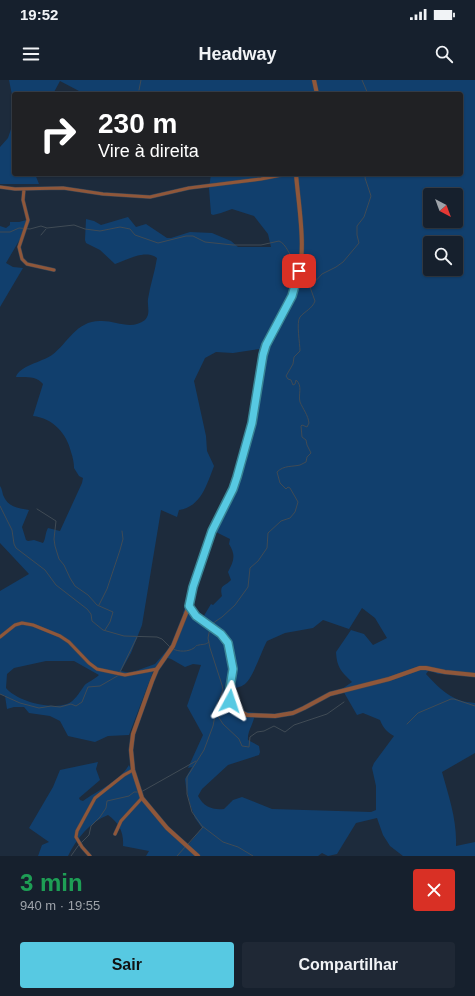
<!DOCTYPE html>
<html lang="pt">
<meta charset="utf-8">
<style>
body{margin:0;font-family:Helvetica,sans-serif;background:#1f2835;color:#f1f3f6;height:100vh;display:flex;flex-direction:column;font-size:15px;white-space:nowrap}
*{box-sizing:border-box;margin:0}
p{font-size:13px;color:#9ea3aa}
.icon{flex:none;width:22px;height:22px;fill:none;stroke:currentColor;stroke-width:2;stroke-linecap:round;stroke-linejoin:round}
.map{position:relative;height:776px;overflow:hidden}
.panel{display:flex;flex-direction:column;background:#16202d;flex:1}
.panel>*{flex:none}
.guide{position:absolute;left:12px;top:12px;width:451px;height:84px;border-radius:4px;box-shadow:0 1px 3px #0004,0 0 0 1px #353e49;background:#202124;color:#fff;overflow:hidden}
.needle{width:26px;rotate:139deg}
.controls{position:absolute;left:423px;top:108px;display:grid;gap:8px}
.controls a{display:grid;place-items:center;width:40px;height:40px;border-radius:4px;background:#16202d;box-shadow:0 1px 3px #0004,0 0 0 1px #353e49;font-size:20px}
.pin{position:absolute;display:grid;place-items:center;width:34px;height:34px;color:#fff;margin:-17px;border-radius:8px;box-shadow:0 2px 6px #0006}
.me{position:absolute;width:44px;margin:-22px;rotate:5deg;stroke-linejoin:round;filter:drop-shadow(0 0 3px #0008)}
.turn{display:flex;align-items:center;gap:14px;height:84px;padding:0 20px;font-size:18px}
.turn .icon{width:52px;height:52px;stroke-width:2.5}
.turn b{display:block;font-size:28px;line-height:34px}
.round{display:grid;place-items:center;flex:none;width:42px;height:42px;border-radius:4px;background:#1f2835}
.overview{display:flex;align-items:center;justify-content:space-between;height:68px;padding:0 20px}
h1{font-size:24px;font-weight:700;line-height:30px;color:#1e9e55}
.action{display:flex;gap:8px;margin-top:auto;padding:8px 20px}
.action a{flex:1;height:46px;border-radius:4px;background:#57c9e2;color:#111;font-size:16px;font-weight:700;line-height:46px;text-align:center}
.action a+a{background:#1f2835;color:#f1f3f6}
.status{display:flex;justify-content:space-between;align-items:center;height:28px;padding:0 20px;background:#16202d;direction:ltr}
.status svg{height:11px;fill:currentColor}
header{display:flex;justify-content:space-between;align-items:center;height:52px;padding:0 20px;background:#16202d;font-size:18px;font-weight:700}
.map>svg:first-child{display:block}
</style>
<div class="status"><b>19:52</b><svg viewBox="0 0 49 12"><path d="M0 12V9h3v3zM5 12V6h3v6zM10 12V3h3v9zM15 12V0h3v12zM26 1h20v11H26zM47 4h2v5h-2z"/></svg></div>
<header><svg class="icon" aria-label="menu" viewBox="0 0 24 24"><path d="M4 6h16M4 12h16M4 18h16"/></svg>Headway<svg class="icon" aria-label="search" viewBox="0 0 24 24"><circle cx="10" cy="10" r="6"/><path d="M15 15l6 6"/></svg></header>
<div class="map">
<svg width="475" height="776" viewBox="0 0 475 776">
<rect width="100%" height="100%" fill="#1d2b3c"/>
<!-- green -->
<path fill="#113f6d" fill-rule="evenodd" d="M9,0h466v595l-37,-1 -9,-4 -3,4c8,9 21,22 33,26 5,2 11,2 16,3v50l-33,19c7,25 15,48 14,74l19,-4v14h-72l-13,-10 -7,-11 -6,-17 -21,5 -19,31 -9,2 -6,-3 -4,3h-172l3,-5 -26,-5c1,-14 -4,-23 -15,-31 -18,7 -32,24 -40,41h-30l4,-11 7,-3 -20,-14 24,-41 7,-17 38,-8 -2,7 4,11 -21,18 1,2 3,1c15,-11 36,-19 46,-36 5,11 7,22 12,32 10,20 29,35 47,48l14,-17 -7,-10 -5,-14 -4,-17 -1,-8 7,-12 -4,1 15,-33 -16,-29 14,-41 -8,-1 -8,3 -14,-8 -7,-2 -10,12 -25,66 -21,1 -13,6 -27,-6 -8,-15 -10,-5 -21,-3 -5,-6h-10l-7,2 -2,-13 -5,-2v-103l29,-17 -29,-31v-57c2,3 2,5 3,9 5,12 14,13 26,15l-7,17 4,13 2,1 6,-1 9,3c3,-5 2,-10 5,-15l12,3 22,-48 1,-5 -4,-2 -5,-8c0,-5 -1,-10 -3,-16 -4,-18 -18,-34 -38,-36l10,-32c-6,-8 -17,-7 -27,-7 3,-11 26,-15 36,-22 16,-12 24,-34 48,-34 15,-1 31,10 45,-1 6,-6 2,-14 3,-21 2,-14 7,-27 9,-41 -12,-9 -30,2 -42,6l-15,-14 -14,-7 -1,-3 1,-21 8,2 7,4 27,-8 8,10 10,-3 21,14h4l19,-6 22,1 19,8 7,6h33l-3,-13 -14,-18 -22,-7 -11,4 -8,2 -2,-1 -2,-26 2,-14h250v-80h-350l-10,-3h-22l-19,-10 -7,13h-39v11zM430,115h26v26h-26zM430,163h26v26h-26zM259,269l-9,73 -15,55 -5,12 -20,40 20,10 -1,5c7,11 5,17 -1,28l3,8c-6,7 -12,4 -9,16l-9,9 -2,-1 -9,15 -15,-18 -4,12 2,1 -15,33 -15,17 -25,9 -9,-2 10,-18 11,-28 19,-115 16,7 2,-7c22,-3 28,-26 35,-44l-7,-15 -1,-15 -12,-55 11,-23 11,-6 17,1zM362,528l13,10 12,20 -14,7 -9,-11 -13,-4 -15,22c1,16 5,19 16,30l-10,7 15,26 6,-2 17,7c3,8 7,12 14,16l-20,27 -2,5 4,18v24l-5,2 -99,-3 -30,-12 -9,3 -9,9c-12,1 -20,-2 -26,-13l4,-7 26,-24 31,-10 1,-3 -1,-6 -11,-6c-1,-9 6,-16 7,-27l-20,-3 -8,-4 -2,-12c8,-9 14,-4 21,-11 7,-6 16,-33 21,-42l18,-8 28,-5 10,-8 26,9zM46,581h28l25,14c-4,4 -13,8 -15,11 -5,7 -9,15 -17,18 -17,6 -50,-3 -61,-16l1,-14 7,-6z
M14,40v54h21l4,10h-39v-37l8,-9z
M30,139v3l-24,41 7,4 10,1 -23,39v-81l6,2 4,-3v-3h9z"/>
<g fill="none" stroke-linecap="round" stroke-linejoin="round">
<!-- stream -->
<path stroke="#404b55" stroke-width="1" d="M362,0l6,14
M139,10l2,-10
M0,152h10l9,-4 11,1 11,-3 6,2 27,-3 11,4 15,2 20,-4 10,2 5,6 23,8 28,-7h7l12,6 28,3h28l18,-4c8,3 10,16 18,22
M41,155l5,-6
M301,187l15,11
M0,426l12,24 2,14 2,4 29,22 11,15 31,24 4,5 1,7 11,9 21,6 33,1 5,2 9,9
M37,429l19,12 -2,18 1,7 4,13 5,6 6,13 5,8 13,9 9,10 16,7 -3,10 -5,8
M99,525l8,-16 13,-39 3,-11 -1,-8
M211,545l5,-4 6,-4 13,-12 13,-18 2,-19 8,-7 9,-13 1,-15 13,-12 9,-3 5,-6 3,-10 -8,-14 -2,-1 -2,2 -6,-6 -3,-11c7,-7 15,-5 23,-7 2,-1 4,-2 6,-3l1,-5 4,-4 -4,-8 -1,-5 -4,-3 -1,-11 1,-1 5,2 2,-4c-1,-8 -6,-14 -9,-21 -2,-8 3,-16 -4,-22l-1,4 -2,1 -2,-5 -3,-1 -2,-3 7,-12 1,-7 6,-6c0,-7 -4,-29 0,-34 5,-6 12,-8 15,-16l-5,-14 12,-13 14,-7 7,-5 16,-19 -2,-8v-9l7,-9 7,-21 -6,-18 1,-4
M210,548l-2,10 2,10 12,37 1,5 -6,15 -4,21 -9,24 -17,27v17l5,18 10,14 21,16 15,5 15,9
M173,569c6,3 15,3 21,-1 3,-2 0,-2 5,-3 5,-1 6,0 10,-3
M120,592l17,-35
M0,614l20,9 19,5 12,-2 9,1 11,-3 5,2 6,-4 6,-15 12,-1 19,-11
M216,633l7,11 16,15 3,7 7,1 1,-10 7,-5 7,-1 10,-5 11,6 9,-7 33,-11 17,-12
M407,644l11,-11 33,-14h3l21,7
M141,712l55,-31
M188,764l15,-17
M71,776l7,-10 11,-11 2,-9 9,-9 6,-9 1,-7 22,-5 5,-4h4
M177,776l9,-10"/>
<defs>
<path id="minor" d="M0,107l15,2 48,-1 40,6 47,3 39,-9 72,-9 26,-5
M24,109l-1,11 5,20 -9,27 3,12 5,5 27,6
M0,557l15,-12 7,-2 11,2 27,11 9,6 20,21 8,6 28,6 32,-6
M115,754l6,-13 21,-23
M90,776l-8,-9 -6,-10 1,-6 18,-33 29,-23 9,-5"/>
<path id="tertiary" d="M314,0l3,14
M296,94c3,37 12,79 -1,115 -3,9 -9,16 -13,25 -7,13 -14,27 -19,41l-11,68 -15,54 -4,12 -21,42 -19,56 -4,19 7,10 25,18 7,9 5,26 -4,25 1,7 5,8 12,6 28,1 18,-3 11,-5 26,-14 59,-15 31,-11h6l19,4 30,3
M189,526l-16,40 -16,23 -5,12 -19,53 -2,16 2,20 9,28 25,30 31,28"/>
</defs>
<!-- minor casing -->
<use href="#minor" stroke="#394656" stroke-width="4"/>
<!-- tertiary casing -->
<use href="#tertiary" stroke="#394656" stroke-width="5"/>
<!-- minor -->
<use href="#minor" stroke="#8f573a" stroke-width="3"/>
<!-- tertiary -->
<use href="#tertiary" stroke="#8f573a" stroke-width="4"/>
</g>
<g fill="none" stroke-linecap="round" stroke-linejoin="round">
<defs>
<path id="route" d="M230,621l-1,-7 4,-25 -5,-26 -7,-9 -25,-18 -7,-10 4,-19 19,-56 21,-42 4,-12 15,-54 11,-68 3,-10 26,-49 7,-25"/>
</defs>
<!-- route casing -->
<use href="#route" stroke="#398393" stroke-width="10"/>
<!-- route -->
<use href="#route" stroke="#57c9e2" stroke-width="7"/>
</g>
</svg>
<div class="controls">
<a><svg class="needle" viewBox="-14 -14 28 28"><path d="M0-13l5 13h-10z" fill="#e53935"/><path d="M0 13l5-13h-10z" fill="#9ea3aa"/></svg></a>
<a><svg class="icon" aria-label="search" viewBox="0 0 24 24"><circle cx="10" cy="10" r="6"/><path d="M15 15l6 6"/></svg></a>
</div>
<div class="pin" style="left:299px;top:191px;background:#d93025"><svg class="icon" aria-label="arrive" viewBox="0 0 24 24"><path d="M6 21V4h12l-3 4 3 4H6"/></svg></div>
<svg class="me" style="left:230px;top:621px" viewBox="-20 -20 40 40"><path d="M0-17L14 15 0 8-14 15z" fill="#57c9e2" stroke="#fff" stroke-width="4"/></svg>
<div class="guide">
<div class="turn"><svg class="icon" aria-label="right" viewBox="0 0 24 24"><path d="M7 20v-9h11M14 6l5 5-5 5"/></svg><div><b>230 m</b>Vire à direita</div></div>
</div>
</div>
<section class="panel">
<div class="overview"><div><h1>3 min</h1><p>940 m · 19:55</p></div><a class="round" style="background:#d93025;color:#fff"><svg class="icon" aria-label="close" viewBox="0 0 24 24"><path d="M6 6l12 12M18 6L6 18"/></svg></a></div>
<div class="action"><a>Sair</a><a>Compartilhar</a></div>
</section>
